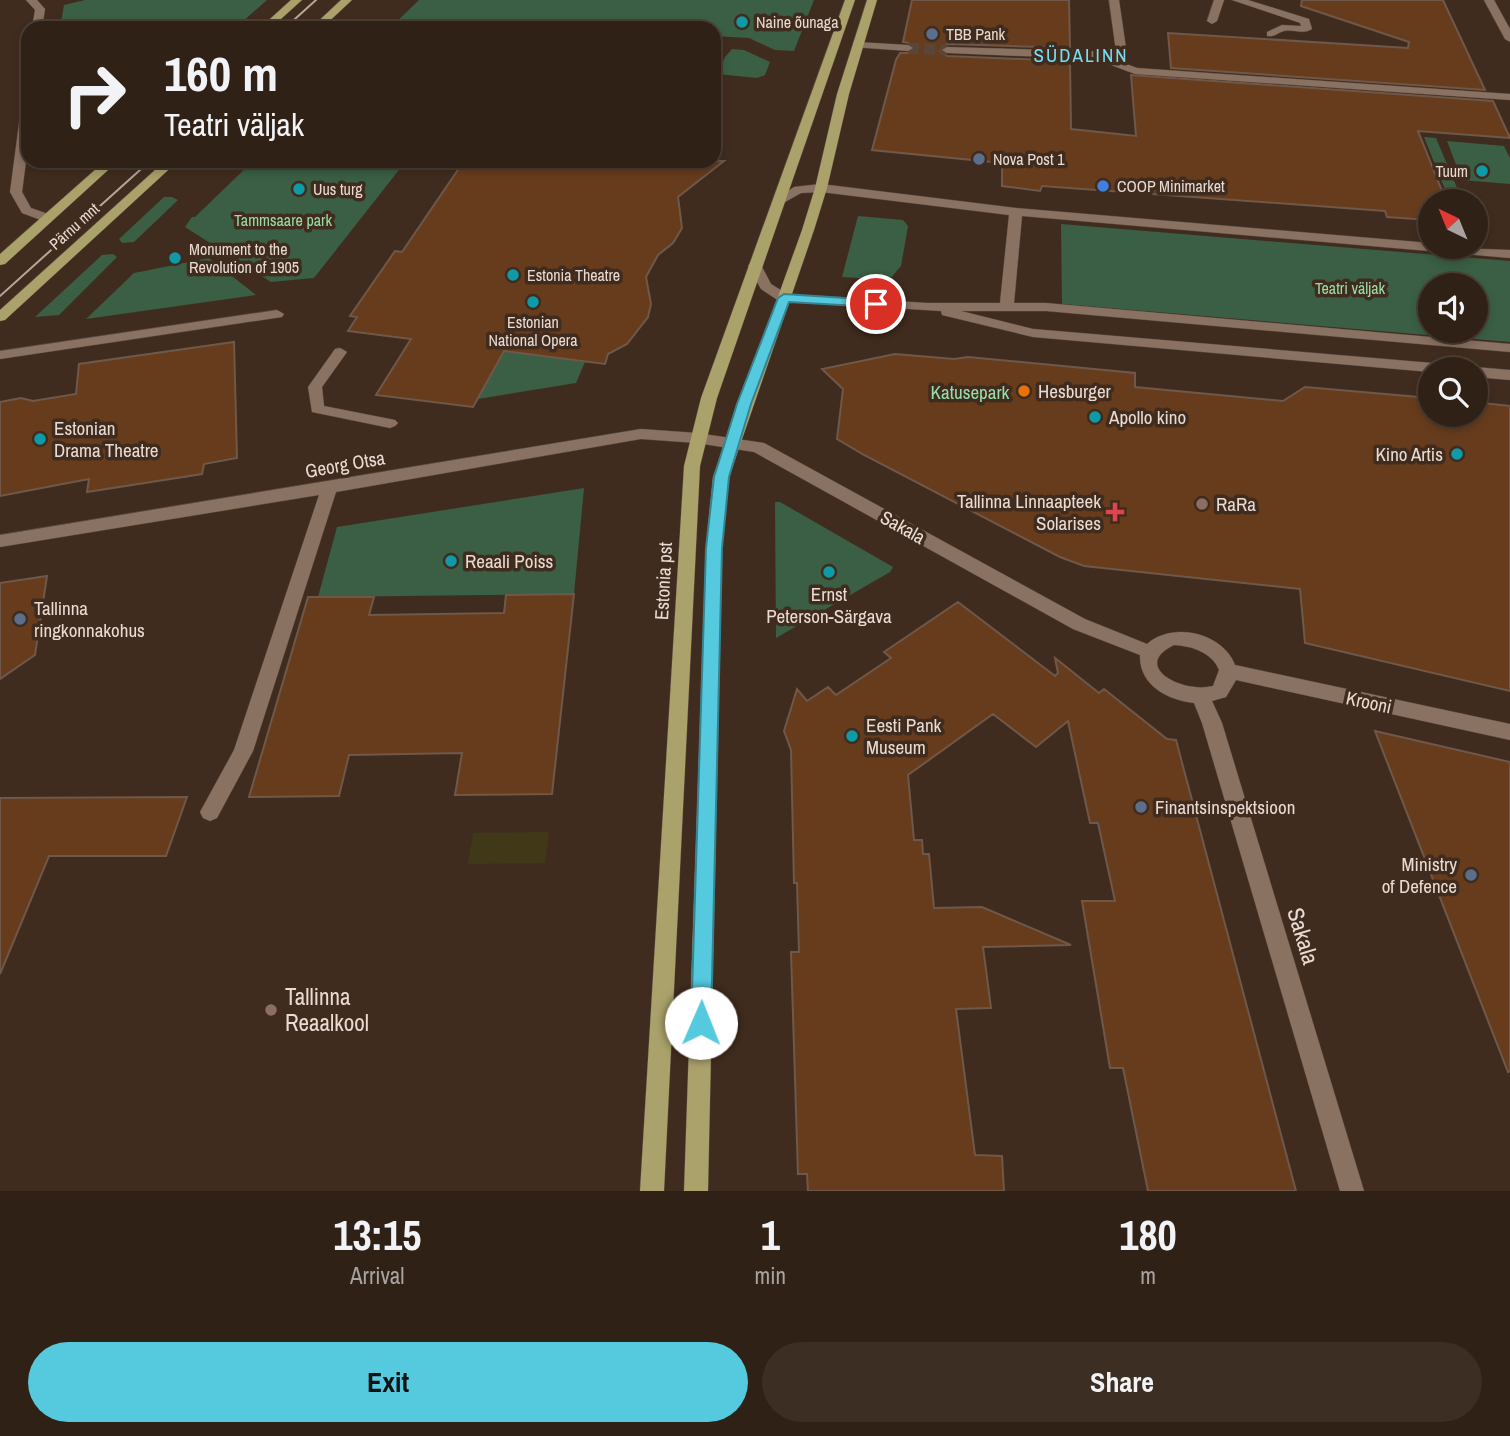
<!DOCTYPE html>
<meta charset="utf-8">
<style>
body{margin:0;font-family:"Archivo Narrow",sans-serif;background:#3c2e23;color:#f1f3f6;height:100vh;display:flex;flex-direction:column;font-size:26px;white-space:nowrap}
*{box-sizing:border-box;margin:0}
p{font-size:23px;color:#a8a3a1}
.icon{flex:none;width:38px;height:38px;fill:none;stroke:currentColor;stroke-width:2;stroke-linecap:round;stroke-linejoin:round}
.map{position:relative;height:1191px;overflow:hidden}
.panel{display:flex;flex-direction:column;background:#302116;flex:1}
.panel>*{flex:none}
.guide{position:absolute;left:21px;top:21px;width:700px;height:147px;border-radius:21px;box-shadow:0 4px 10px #0003,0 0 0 2px #4b3e35;background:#302116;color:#f1f3f6;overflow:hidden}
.needle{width:46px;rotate:317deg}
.fabs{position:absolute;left:1418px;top:189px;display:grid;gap:14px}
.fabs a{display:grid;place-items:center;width:70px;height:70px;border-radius:50%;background:#302116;box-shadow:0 4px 10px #0003,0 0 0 2px #4b3e35;font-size:35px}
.pin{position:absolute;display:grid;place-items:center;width:60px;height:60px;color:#fff;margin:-30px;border:4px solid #fff;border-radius:50%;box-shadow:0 2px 7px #0007}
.me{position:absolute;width:77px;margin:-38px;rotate:1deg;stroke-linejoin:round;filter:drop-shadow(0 0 5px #0008)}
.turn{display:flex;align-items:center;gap:24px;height:147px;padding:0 28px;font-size:32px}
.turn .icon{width:91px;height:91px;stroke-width:2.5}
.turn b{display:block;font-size:49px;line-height:60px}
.eta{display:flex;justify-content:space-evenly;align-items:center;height:119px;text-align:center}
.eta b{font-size:42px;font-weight:700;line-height:49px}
.button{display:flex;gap:14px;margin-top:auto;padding:14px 28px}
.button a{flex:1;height:80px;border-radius:42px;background:#55cade;color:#111;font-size:28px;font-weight:700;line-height:80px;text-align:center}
.button a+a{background:#3c2e23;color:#f1f3f6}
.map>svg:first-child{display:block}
</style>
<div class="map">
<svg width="1510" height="1191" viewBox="0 0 1510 1191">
<rect width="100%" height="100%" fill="#402c1e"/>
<!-- green -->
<path fill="#3a5f44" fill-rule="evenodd" d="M85,0h182l-32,28h-175l4,-23z
M419,0h395l-20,51 -19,-1 -26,-12 -35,-2v-8h-91l-104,-9 -7,9h-122z
M732,49l12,1 26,12 -5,13 -8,3 -39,-4 7,-17z
M1424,137l12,1 24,57 -13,-1z
M1447,141l57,5 6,12v26l-48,-4z
M253,161h153l-92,117 -43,4 -86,-55 7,-10h3z
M164,197h8l6,3 -44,42 -12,1 -3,-4z
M858,216l45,4 5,6 -7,40 -12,14 -47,-3z
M1061,224l449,37v81l-448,-38zM1430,285h45v46h-45z
M113,254l4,3 -58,58 -24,2 67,-62z
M209,258l47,37 -170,24 48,-46z
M504,351l81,11 -9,21 -98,16z
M584,488l-10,106 -256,3 19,-70z
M775,502h5l113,65 -3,5 -114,66z"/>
<!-- sand -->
<path fill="#413818" d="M549,832l-4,31 -77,1 5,-31z"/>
<!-- building -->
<path fill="#663c1d" stroke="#6f5849" stroke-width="2" d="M912,0h157l1,48 -123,-4 -7,7 7,5 123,5 1,68 65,7 -5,-61 362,26 17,37 -92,-7 28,70h-16v19l-43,-3 -2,-6 -343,-25 -2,5 -38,-5v-23l-130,-13 24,-90 4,-7h9l6,-4 -6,-6 -6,-1z
M1302,0h141l42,90 -314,-22 -3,-35 240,15 1,-6 -108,-36z
M464,161h260l-46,36 4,31 -9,15 -15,12 -12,22 5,27 -3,13 -21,27 -19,10 -3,10 -101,-13 -31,56 -97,-12 35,-56 -63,-8 9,-14 -7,-1 45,-65 7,1z
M234,342l3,116 -33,6 -2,10 -115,18 2,-13 -89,17v-94l21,-4 12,3 43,-7 3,-30z
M895,354l59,5 14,-2 167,16v14l148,14 22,-14 125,11v17h45v-13l35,4v285l-205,-48 -5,-54 -216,-23 -24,-9 -196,-102 -27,-16 6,-50 -21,-20z
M47,576l-12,79 -35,24v-96z
M574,594l-22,200 -97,1 7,-42 -113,2 -10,41 -90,1 59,-200h66l-5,18 135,-2 2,-18z
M958,602l97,74 3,-3 -3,-15 44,35 5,-4 63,50 9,1 120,451h-148l-25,-123h-13l-28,-167h33l-17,-78h-8l-22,-102 -32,26 -43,-33 -85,61 6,65h8l1,14h6l5,54 48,-1 89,38 -88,2 8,61 -35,1 19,146 27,1 2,35h-196l-1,-17h-9l-7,-222h8l-2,-69h-3l-3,-133 -7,-19 13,-42 10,12 21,-14 8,8 55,-37 -7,-6z
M1375,731l135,31v309l-2,1z
M187,797l-21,59h-117l-49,118v-176z"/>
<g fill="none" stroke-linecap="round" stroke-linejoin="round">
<!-- minor-tunnel -->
<path stroke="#594639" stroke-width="11" stroke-dasharray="11 5" stroke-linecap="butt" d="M908,48l39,2"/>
<defs>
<path id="minor" d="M26,0h11l8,9 -3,19h-10l3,-18z
M1109,0h10l8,55 -14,4 24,9 373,26v6l-375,-26 -40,-15 -148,-6 -5,-3 5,-3 169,5z
M1214,0h10l-7,21 -5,3 -5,-3z
M1232,0h16l61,19 3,10c-9,6 -18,0 -28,2 -7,2 -9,6 -17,5v-4l15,-7 19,1 -1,-3z
M1484,0h10l16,29v13l-5,-3z
M857,42l51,3 5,3 -5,3 -55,-4v-4z
M28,98v48l-6,46 9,16 20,7 1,3 -6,4 -24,-9 -12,-21 12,-91z
M821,184l195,24 414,35v4l80,3v8l-488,-42 -8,87h32l464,41v8l-464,-41h-85l72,18 411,35 7,5h-21v3l-397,-35 -91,-22 -1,-4 -162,-10 -18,-12 -13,-23 2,-3h10l11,21 16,10 140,9h73l9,-88 -188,-23 -20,1 -23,13 -6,-4 22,-15z
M277,310l7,4 -2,3 -282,42v-8z
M340,348l7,4 -25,35 2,19 71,14 3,3 -3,3 -5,2 -78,-16 -4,-25 27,-38z
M1475,367l35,3v10l-35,-3v-8h-6z
M641,429l56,4 67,10 321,176 62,25c26,-23 76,-11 88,21l275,59v16l-274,-60 -10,17 -14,4 10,22 142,468h-24l-138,-468 -8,-20c-27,-3 -55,-18 -54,-48l-67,-26 -319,-177 -57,-9 -56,-4 -305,53 -83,259 -36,67 -7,3 -7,-3 -3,-6 34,-62 85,-255 -319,52v-12zM1174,645c17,1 38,7 45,25l-6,16c-31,8 -83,-20 -39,-41z"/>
<path id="major" d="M291,0h11l-31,28h-11z
M341,0h11l-30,28h-11z
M845,0h10l-138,398 -17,68 -36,725h-24l44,-725 17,-68z
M867,0h10l-28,94 -22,94 -13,42 -85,247 -7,71 -14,643h-24l22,-643 7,-71 89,-247 13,-42 22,-94z
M105,161h13l-113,103 -5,1v-11z
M165,161h13l-173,159 -5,1v-11z"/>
</defs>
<!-- minor casing -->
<use href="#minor" stroke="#59483c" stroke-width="1"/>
<!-- major casing -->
<use href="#major" stroke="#59483c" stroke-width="1"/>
<!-- minor -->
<use href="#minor" fill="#8a7262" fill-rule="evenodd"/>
<!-- major -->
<use href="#major" fill="#aaa16b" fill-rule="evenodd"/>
<!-- tram -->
<path stroke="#b6a69c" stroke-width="2" d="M285,28l31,-28
M0,296l150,-135"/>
</g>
<!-- route -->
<path fill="#55cade" stroke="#378390" stroke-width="2" d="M784,294l92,6 6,4 -6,3 -87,-5 -38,102 -22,73 -7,71 -11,475 -3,7 -7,3 -7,-3 -3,-7 15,-475 8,-71 23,-73 41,-106z"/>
<!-- markers -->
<g fill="#0f9aa8" stroke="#402c1e" stroke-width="2.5">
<circle cx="742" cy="22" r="7"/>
<circle cx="1482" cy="171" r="7"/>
<circle cx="299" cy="189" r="7"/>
<circle cx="175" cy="258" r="7"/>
<circle cx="513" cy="275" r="7"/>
<circle cx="533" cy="302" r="7"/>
<circle cx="1095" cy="417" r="7"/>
<circle cx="40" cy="439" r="7"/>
<circle cx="1457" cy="454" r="7"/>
<circle cx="451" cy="561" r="7"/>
<circle cx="829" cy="572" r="7"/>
<circle cx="852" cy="736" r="7"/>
</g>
<g fill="#5c6f8a" stroke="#402c1e" stroke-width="2.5">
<circle cx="932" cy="34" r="7"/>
<circle cx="979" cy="159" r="7"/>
<circle cx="20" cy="619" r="7"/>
<circle cx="1141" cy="807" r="7"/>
<circle cx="1471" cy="875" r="7"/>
</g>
<circle fill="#3f7fe0" stroke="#402c1e" stroke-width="2.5" cx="1103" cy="186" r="7"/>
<circle fill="#e8710a" stroke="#402c1e" stroke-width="2.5" cx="1024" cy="391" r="7"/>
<g fill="#8d6e63" stroke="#402c1e" stroke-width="2.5">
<circle cx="1202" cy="504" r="7"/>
<circle cx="271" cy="1010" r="7"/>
</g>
<path fill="#e0444e" stroke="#402c1e" stroke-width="2.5" d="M1111.5 501.5h7v7h7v7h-7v7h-7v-7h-7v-7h7z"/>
<g text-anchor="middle" stroke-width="7" stroke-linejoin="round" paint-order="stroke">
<!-- far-poi labels -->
<g font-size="16" fill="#e9dbd2" stroke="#402c1e" text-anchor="start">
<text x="756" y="28">Naine õunaga</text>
<text x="946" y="40">TBB Pank</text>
<text x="993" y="165">Nova Post 1</text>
<text x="1468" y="177" text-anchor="end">Tuum</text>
<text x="1117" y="192">COOP Minimarket</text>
<text x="313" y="195">Uus turg</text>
<text x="189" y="255">Monument to the<tspan x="189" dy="18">Revolution of 1905</tspan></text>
<text x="527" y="281">Estonia Theatre</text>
<text x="533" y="328" text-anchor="middle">Estonian<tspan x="533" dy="18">National Opera</tspan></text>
</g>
<!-- far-park labels -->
<g font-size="16" fill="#96dea9" stroke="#402c1e">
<text x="283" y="226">Tammsaare park</text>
<text x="1350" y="294">Teatri väljak</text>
</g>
<!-- far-street labels -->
<g font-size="16" fill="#e9dbd2" stroke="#402c1e">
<text transform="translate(74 226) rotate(-42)" y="6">Pärnu mnt</text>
</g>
<!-- far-quarter labels -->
<g font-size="19" letter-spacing="2" fill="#77def2" stroke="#402c1e">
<text x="1081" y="62">SÜDALINN</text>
</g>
<!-- poi labels -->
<g font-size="19" fill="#e9dbd2" stroke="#402c1e" text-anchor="start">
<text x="1038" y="398">Hesburger</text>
<text x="1109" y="424">Apollo kino</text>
<text x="54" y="435">Estonian<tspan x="54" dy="22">Drama Theatre</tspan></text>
<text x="1443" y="461" text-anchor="end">Kino Artis</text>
<text x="1101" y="508" text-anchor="end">Tallinna Linnaapteek<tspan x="1101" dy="22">Solarises</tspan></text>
<text x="1216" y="511">RaRa</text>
<text x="465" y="568">Reaali Poiss</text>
<text x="829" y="601" text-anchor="middle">Ernst<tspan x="829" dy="22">Peterson-Särgava</tspan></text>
<text x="34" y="615">Tallinna<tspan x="34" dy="22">ringkonnakohus</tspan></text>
<text x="866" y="732">Eesti Pank<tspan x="866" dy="22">Museum</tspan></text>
<text x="1155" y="814">Finantsinspektsioon</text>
<text x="1457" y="871" text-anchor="end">Ministry<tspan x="1457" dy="22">of Defence</tspan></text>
</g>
<!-- park labels -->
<g font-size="19" fill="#96dea9" stroke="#402c1e">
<text x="970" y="399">Katusepark</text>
</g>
<!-- street labels -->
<g font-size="19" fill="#e9dbd2" stroke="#402c1e">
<text transform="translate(345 464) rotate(-10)" y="7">Georg Otsa</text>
<text transform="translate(903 527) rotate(29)" y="7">Sakala</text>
<text transform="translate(663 581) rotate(-87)" y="7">Estonia pst</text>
<text transform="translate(1369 702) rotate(12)" y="7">Krooni</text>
</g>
<!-- near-street labels -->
<g font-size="23" fill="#e9dbd2" stroke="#402c1e">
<text transform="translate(1303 936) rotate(73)" y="8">Sakala</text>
</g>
<!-- near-poi labels -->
<g font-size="23" fill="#e9dbd2" stroke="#402c1e" text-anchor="start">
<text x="285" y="1005">Tallinna<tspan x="285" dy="26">Reaalkool</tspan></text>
</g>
</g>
</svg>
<div class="fabs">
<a><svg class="needle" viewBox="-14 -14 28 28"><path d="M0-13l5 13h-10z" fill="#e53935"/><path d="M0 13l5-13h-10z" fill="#a8a3a1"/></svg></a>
<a><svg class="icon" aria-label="sound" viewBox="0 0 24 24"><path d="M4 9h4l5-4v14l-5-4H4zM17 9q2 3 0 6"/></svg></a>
<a><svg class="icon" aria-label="search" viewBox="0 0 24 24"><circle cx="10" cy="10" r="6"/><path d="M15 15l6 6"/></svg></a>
</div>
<div class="pin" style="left:876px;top:304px;background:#d93025"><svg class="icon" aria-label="arrive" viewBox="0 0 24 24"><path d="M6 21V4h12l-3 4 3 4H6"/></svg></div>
<svg class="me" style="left:701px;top:1023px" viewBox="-20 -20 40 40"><circle r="19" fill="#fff"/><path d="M0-13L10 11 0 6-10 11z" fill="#55cade"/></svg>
<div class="guide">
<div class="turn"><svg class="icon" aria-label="right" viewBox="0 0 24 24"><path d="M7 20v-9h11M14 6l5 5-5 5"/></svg><div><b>160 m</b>Teatri väljak</div></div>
</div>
</div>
<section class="panel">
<div class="eta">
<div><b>13:15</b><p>Arrival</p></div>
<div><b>1</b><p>min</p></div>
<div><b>180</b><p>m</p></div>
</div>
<div class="button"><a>Exit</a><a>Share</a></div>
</section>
